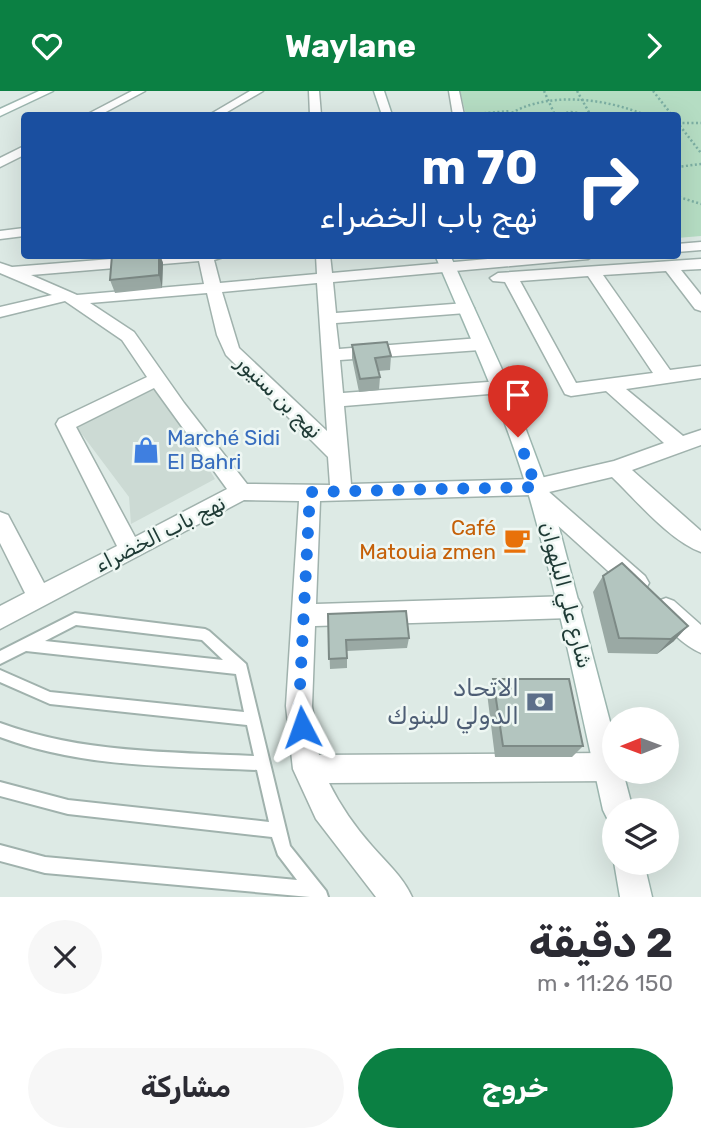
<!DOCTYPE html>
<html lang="ar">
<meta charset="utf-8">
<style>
body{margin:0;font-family:Rubik,"Noto Naskh Arabic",sans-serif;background:#f7f7f7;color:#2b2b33;direction:rtl;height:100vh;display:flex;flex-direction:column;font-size:26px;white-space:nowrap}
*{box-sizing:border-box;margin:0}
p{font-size:23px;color:#7c7c81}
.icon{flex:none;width:38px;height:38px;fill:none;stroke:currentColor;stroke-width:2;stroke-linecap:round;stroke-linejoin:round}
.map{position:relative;height:806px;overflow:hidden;direction:ltr}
.side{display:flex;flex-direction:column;background:#fff;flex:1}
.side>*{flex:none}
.hud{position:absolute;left:21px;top:21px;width:660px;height:147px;border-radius:7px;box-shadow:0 7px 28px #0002;direction:rtl;background:#1a4fa0;color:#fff;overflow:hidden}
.needle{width:46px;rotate:269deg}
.fabs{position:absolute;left:602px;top:616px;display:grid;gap:14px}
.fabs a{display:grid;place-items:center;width:77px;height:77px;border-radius:50%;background:#fff;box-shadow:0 7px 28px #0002;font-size:35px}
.pin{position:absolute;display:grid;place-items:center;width:60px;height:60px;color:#fff;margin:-72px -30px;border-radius:50% 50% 50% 0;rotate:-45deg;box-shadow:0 0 7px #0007}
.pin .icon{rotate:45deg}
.me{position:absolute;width:77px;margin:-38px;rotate:356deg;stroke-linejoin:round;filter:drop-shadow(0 0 5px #0008)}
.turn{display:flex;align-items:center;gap:24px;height:147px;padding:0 28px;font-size:32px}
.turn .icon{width:91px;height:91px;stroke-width:2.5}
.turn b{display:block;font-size:49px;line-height:60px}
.round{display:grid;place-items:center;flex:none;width:74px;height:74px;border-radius:37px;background:#f7f7f7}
.summary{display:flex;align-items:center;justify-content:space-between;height:119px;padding:0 28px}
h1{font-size:42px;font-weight:700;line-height:52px}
.action{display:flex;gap:14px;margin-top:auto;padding:14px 28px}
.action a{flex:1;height:80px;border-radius:42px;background:#0b8043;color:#fff;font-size:28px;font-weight:700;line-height:80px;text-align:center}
.action a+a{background:#f7f7f7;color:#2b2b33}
header{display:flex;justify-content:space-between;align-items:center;height:91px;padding:0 28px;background:#0b8043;color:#fff;font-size:32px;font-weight:700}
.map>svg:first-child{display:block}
</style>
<header><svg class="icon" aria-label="forward" viewBox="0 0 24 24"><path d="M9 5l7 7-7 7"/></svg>Waylane<svg class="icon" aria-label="heart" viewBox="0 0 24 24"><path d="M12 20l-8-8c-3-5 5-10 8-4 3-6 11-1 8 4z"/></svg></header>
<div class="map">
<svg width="701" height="806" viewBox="0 0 701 806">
<rect width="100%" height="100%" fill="#ddeae5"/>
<!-- built -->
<path fill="#ccdad4" d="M158,294l57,94 -84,45 -2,-27 -57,-76z"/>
<!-- green -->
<path fill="#b5ddc3" d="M460,0h241v145l-24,2v-123h-211z"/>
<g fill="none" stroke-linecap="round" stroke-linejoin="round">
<defs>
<path id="lane" d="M75,522l130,16 4,2 37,33 44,182 36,45 2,6h-18l-265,-24 -45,-12v-16l45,12 252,23 -19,-25 -6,-18 -204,-23 -68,-18v-14l68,18 201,22 -12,-52c-86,-4 -175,-2 -257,-33v-14c81,30 169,29 254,33l-7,-31 -197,-21 -50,-22v-12l50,22 194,20 -8,-38 -210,-23 -26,13v-13zM76,534l126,15 21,20 -178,-19z"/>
<path id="street" d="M132,0h13l-45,24h-14z
M250,0h13l-41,24h-13z
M309,0h10l2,24h-11z
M449,0h10l5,24h-11z
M24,55v9l-24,12v-9z
M24,137v8l-24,3v-8z
M701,151v8l-24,2v-8z
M161,164h69l-16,5 6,23 97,-9 -1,-19h14l2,18 199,-18h64l-7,4 -255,23 3,31 130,-10 8,5 -8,5 -130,10 3,26 141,-11 9,6 -9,6 -140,10 3,33 158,-12 6,2 3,4 -3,4 -6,2 -157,13 7,78 185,-5 78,-18 50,-18 -58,-52 -35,5 -6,-2 -60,-112 -12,-1 -3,-3 8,-5 203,-14v10l-20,1 20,25v16l-6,-2 -29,-38 -63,4 67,95 31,-4v12l-75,11 57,47 18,-6v15l-69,25 69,61v21c-31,-11 -65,-52 -89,-75l-63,15 96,84 4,7 -4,7 -8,3 -8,-3 -96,-87 -3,-8 -210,6 -4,103 254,-8 8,3 4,8 -4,8 -8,3 -255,8 -3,80 7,49 290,-2 5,2v17h7l-2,5 -10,4 -280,2c11,22 26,44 43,63 14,16 31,31 40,51h-36l-60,-78 -23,-50 -7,-63 13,-205 -55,-1 -244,129v-23l25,-13 -25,-50v-31l8,3 36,68 73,-37 -61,-122 3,-5 88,-42 -25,-37 -57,-39 -65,16v-10l52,-12 -52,-22v-10l12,4zM199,170l5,23 -127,11 -46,-20zM588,185l65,97 -77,10 -56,-102zM317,192l10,148 -88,-83 -17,-56zM207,202l10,42 9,20 102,102 2,28 -83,-1 -63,-81 -50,-71 -44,-29zM154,297l73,101 -92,48 -59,-110z
M666,507l8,3 27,24v28c-16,-7 -40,-28 -47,-44l4,-8z"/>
<path id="secondary" d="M39,0h14l-53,25v-7z
M374,0h10l8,24h-10z
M435,164h15l60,132 41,110 63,240v35h9l10,38h-19v13l-6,-3 -5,-10c-23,-104 -44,-209 -73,-311 -24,-84 -61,-164 -95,-244z
M614,771l30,1 8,34h-32z"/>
</defs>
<!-- lane casing -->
<use href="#lane" stroke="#a0b2ad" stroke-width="4"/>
<!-- street casing -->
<use href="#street" stroke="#a0b2ad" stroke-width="3"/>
<!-- secondary casing -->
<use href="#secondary" stroke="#9cb6af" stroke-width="3"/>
<!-- path -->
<path stroke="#7cafa3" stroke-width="2.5" stroke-dasharray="2 2.5" stroke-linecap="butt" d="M544,0l11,24
M577,0l13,23
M653,0l19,24
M475,23l35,-3
M508,24c38,-24 97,-17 137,0
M553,24l18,-3 23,3
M677,31l24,31
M678,32h23
M677,76l24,-3
M679,106l22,7"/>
<!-- lane -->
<use href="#lane" fill="#fff" fill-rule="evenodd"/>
<!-- street -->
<use href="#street" fill="#fff" fill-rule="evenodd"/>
<!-- secondary -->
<use href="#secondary" fill="#fff" fill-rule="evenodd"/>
</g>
<!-- wall -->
<path fill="#9aa9a4" d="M112,164h48l3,8 -1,25 -47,5 -5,-13z
M352,254l39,11 -1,14 -12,1 2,6 -1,13 -20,2 -7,-34z
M603,485l71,65 -17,13 -49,-1 -15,-61z
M328,523l81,24 -2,10 -60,3v17l-17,1z
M493,588l90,67 -11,11h-77l-8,-64z"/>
<!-- shaded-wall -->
<path fill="#7d8a86" d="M159,164h1l3,8 -1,25 -3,-13z
M688,535l-14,15 -17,13 14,-15z"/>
<!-- building -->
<path fill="#b3c5bf" stroke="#7d8a86" stroke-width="2" d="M112,164h47v20l-49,5z
M387,251l4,14 -16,2 5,19 -20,2 -8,-34z
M622,472l66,63 -17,13 -52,-1 -16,-62z
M406,520l3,27 -63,2 1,18 -18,1 -1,-45z
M493,588h76l14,67h-80z"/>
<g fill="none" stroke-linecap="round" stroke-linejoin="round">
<!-- route -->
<path stroke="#1a73e8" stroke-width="12" stroke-dasharray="0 21.6" d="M302,636l-3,-21 11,-214 226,-5 -18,-50"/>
</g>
<!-- icons -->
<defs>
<symbol id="shop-bare" viewBox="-9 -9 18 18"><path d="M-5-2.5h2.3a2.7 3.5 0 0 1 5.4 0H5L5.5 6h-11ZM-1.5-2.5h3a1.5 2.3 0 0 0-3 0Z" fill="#3f7fe0" stroke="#eef7f3" stroke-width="2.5" paint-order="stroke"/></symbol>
<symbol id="cafe-bare" viewBox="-9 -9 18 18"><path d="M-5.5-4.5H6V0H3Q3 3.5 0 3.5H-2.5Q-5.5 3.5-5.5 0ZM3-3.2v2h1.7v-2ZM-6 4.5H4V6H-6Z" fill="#e8710a" stroke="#eef7f3" stroke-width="2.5" paint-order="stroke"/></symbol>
<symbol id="bank-bare" viewBox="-9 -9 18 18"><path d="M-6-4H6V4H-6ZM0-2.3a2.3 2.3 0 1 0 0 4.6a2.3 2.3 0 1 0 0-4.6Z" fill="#5c6f8a" stroke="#eef7f3" stroke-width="2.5" paint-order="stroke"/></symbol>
</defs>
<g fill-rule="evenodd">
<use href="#shop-bare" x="127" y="340" width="38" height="38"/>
<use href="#cafe-bare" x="498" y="430" width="38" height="38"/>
<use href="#bank-bare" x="521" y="592" width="38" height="38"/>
</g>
<g text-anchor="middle" stroke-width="5" stroke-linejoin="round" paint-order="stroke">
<!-- street labels -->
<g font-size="21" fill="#1e3a35" stroke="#eef7f3">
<text transform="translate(279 306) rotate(44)" y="7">نهج بن سنيور</text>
<text transform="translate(160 443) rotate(-27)" y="7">نهج باب الخضراء</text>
<text transform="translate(566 504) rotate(75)" y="7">شارع علي البلهوان</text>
</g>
<!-- shop labels -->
<g font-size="21" fill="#366cbe" stroke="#eef7f3" text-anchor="start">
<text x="167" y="354">Marché Sidi<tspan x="167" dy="24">El Bahri</tspan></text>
</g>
<!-- food labels -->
<g font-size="21" fill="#c56008" stroke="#eef7f3" text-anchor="end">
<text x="496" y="444">Café<tspan x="496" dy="24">Matouia zmen</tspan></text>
</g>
<!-- near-service labels -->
<g font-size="24" fill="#4e5e75" stroke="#eef7f3" text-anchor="end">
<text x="519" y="605">الاتحاد<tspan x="519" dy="28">الدولي للبنوك</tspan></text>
</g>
</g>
</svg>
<div class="fabs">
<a><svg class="needle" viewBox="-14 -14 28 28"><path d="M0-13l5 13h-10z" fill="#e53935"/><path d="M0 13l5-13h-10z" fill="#7c7c81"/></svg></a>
<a><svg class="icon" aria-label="layers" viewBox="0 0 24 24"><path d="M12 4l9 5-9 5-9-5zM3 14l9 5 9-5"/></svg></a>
</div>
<div class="pin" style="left:518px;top:346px;background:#d93025"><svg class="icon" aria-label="arrive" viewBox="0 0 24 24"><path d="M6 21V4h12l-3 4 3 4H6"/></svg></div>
<svg class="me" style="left:302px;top:636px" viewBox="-20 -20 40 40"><path d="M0-17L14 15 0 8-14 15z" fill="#1a73e8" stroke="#fff" stroke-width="4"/></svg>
<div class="hud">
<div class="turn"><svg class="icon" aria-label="right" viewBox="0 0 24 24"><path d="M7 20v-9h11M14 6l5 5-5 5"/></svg><div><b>70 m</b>نهج باب الخضراء</div></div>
</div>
</div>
<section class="side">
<div class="summary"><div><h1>2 دقيقة</h1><p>150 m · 11:26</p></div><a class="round"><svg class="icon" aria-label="close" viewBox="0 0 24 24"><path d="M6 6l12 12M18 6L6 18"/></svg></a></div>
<div class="action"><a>خروج</a><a>مشاركة</a></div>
</section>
